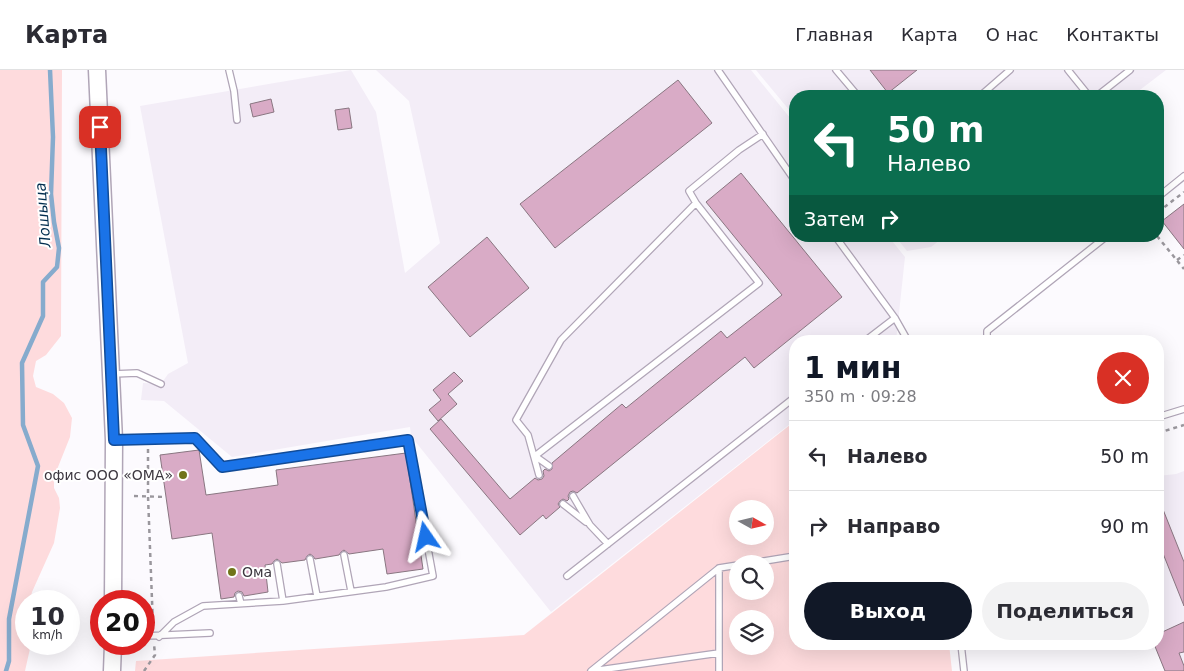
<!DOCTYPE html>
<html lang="ru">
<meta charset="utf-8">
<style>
body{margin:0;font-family:"DejaVu Sans",sans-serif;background:#f2f2f3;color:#2b2b33;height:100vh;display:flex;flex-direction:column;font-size:19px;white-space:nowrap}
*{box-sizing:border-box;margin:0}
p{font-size:16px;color:#7c7c81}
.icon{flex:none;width:28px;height:28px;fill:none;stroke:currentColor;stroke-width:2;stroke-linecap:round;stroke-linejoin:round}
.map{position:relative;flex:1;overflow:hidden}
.side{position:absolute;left:789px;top:265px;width:375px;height:315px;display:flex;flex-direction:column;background:#fff;border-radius:20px;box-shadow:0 5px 20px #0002}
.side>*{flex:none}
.top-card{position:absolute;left:789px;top:20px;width:375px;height:152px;border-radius:20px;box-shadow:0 5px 20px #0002;background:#0b6e4f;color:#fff;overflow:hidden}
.needle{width:32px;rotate:98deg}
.buttons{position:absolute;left:729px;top:430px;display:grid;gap:10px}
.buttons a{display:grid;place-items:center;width:45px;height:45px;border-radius:50%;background:#fff;box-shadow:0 5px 20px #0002;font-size:25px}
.speed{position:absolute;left:15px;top:520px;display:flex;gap:10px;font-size:25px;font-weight:700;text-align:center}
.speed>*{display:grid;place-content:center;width:65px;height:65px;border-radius:50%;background:#fff;box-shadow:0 5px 20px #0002;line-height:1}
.speed small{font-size:12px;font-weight:400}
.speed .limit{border:8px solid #d22;background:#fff;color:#111}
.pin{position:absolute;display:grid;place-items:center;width:42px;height:42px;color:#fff;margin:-21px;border-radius:10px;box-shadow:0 2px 8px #0006}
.me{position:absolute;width:55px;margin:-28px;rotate:349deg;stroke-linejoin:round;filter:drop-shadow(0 0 4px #0008)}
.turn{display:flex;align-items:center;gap:18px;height:105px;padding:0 15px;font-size:22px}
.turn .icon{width:65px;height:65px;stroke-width:2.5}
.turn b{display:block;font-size:35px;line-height:42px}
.then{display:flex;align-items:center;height:48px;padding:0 15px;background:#0003;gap:10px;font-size:19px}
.round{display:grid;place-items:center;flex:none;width:52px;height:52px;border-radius:26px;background:#f2f2f3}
.headline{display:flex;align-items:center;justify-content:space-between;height:85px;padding:0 15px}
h1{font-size:30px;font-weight:800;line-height:38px;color:#111827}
.primary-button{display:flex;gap:10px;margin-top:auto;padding:10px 15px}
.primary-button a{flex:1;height:58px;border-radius:30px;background:#111827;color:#fff;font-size:20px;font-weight:800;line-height:58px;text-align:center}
.primary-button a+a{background:#f2f2f3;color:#2b2b33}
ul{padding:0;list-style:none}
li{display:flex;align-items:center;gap:15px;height:70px;padding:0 15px;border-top:1px solid #e1e1e2}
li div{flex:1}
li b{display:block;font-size:19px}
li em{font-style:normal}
header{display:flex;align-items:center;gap:30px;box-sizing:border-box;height:70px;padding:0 25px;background:#fff;border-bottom:1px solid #e1e1e2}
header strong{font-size:24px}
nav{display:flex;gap:28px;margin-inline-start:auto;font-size:18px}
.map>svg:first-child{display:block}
</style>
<header>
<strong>Карта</strong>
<nav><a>Главная</a><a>Карта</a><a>О нас</a><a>Контакты</a></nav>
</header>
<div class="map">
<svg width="1184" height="601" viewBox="0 0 1184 601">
<rect width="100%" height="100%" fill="#fcfafe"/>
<!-- built -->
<path fill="#f3edf7" d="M351,0l25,42 29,161 35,-30 -31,-142 -33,-31h375l44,54v112h93l17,21 -9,84h-101v79l-244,192 -140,-176 -1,-9 -178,30 -68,-56 -23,-1 2,-17 18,1 7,-10 20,-11 -48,-257z
M756,0h410l-34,26h-337v21z
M895,166h50l-14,11 -24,4z
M1184,401v200h-19l-11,-27h4v-34l3,-16 -3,-9v-109l18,-2z"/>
<!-- green -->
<path fill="#fedbdd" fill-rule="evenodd" d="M0,0h62l-1,266 -15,19 -10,6 -3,15 3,11 17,7 11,9 8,15 -2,19 -16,40v11l5,10 1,10 -6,35 -22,49 -2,9h-4v43h5l-6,27h-25z
M795,351v223h154l3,27h-817l1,-10 388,-26zM738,439h27v27h-27zM738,494h27v27h-27zM738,549h27v27h-27z"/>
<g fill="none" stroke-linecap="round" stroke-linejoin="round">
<!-- stream -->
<path stroke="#86abcd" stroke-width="4.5" d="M6,601l3,-10v-42l29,-153 -15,-41 -1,-62 21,-47v-34l14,-15 2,-19 -5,-26 -3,-28 2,-57 -3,-67"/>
</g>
<!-- building -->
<path fill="#d9abc6" stroke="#897681" d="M870,0h47l-29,23z
M678,10l34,43 -157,125 -35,-44z
M271,29l3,13 -21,5 -3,-13z
M349,38l3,20 -14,2 -3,-20z
M741,103l101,124 -88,71 -9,-11 -168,136 -4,-2 -3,1 -2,4 1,3 -2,2 -4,-2 -3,2 -2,3 2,3 -14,12 -3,-4 -23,20 -90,-106 11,-10 69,80 25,-21 3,2 4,-1 2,-3 -1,-5 2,-2 4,2 3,-2v-6l70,-59 4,4 95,-77 6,7 55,-43 -76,-93z
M1184,134v45l-22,-28z
M487,167l42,51 -59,49 -42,-50z
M454,302l9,9 -15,13 9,10 -19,17 -9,-11 12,-10 -8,-10z
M199,380l7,45 72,-10 -2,-15 130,-17 17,116 -36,5 -4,-25 -34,5 -5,-4 -3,2 -2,3 -24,4 -2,-3 -3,-2 -3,2 -2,4 -23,3 -5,-4 -3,2 -2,3 -7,1 3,27 -24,4 -2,-4 -4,-1 -3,2 -1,4 -13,2 -9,-66 -40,6 -12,-84z
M1158,427l26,65v44l-26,-65z
M1184,552v30l-5,1 5,13v5h-19l-11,-27h4v-10z"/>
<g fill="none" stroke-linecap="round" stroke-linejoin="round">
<defs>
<path id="lane" d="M229,0l5,21 3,29
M718,0l77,111
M836,0l22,26
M1068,0l21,26
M980,26l30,-26
M1097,26l33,-26
M1158,127l26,-21
M835,166l60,82 13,23
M865,271l30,-23
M987,271v-10l120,-95
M113,304l24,-1 24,11
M1158,347l26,-8
M115,370l80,-2 27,29 186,-27 25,136 -47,11 -103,14 -80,5 -29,16 -15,15
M535,386l224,-173 -63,-80
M535,386l14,10
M539,405l-11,-40 -12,-15 45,-80 135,-137 -7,-12 50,-41 24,-16
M573,426l17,29 18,19
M563,434l23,18
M344,485l7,36
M310,489l7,37
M277,494l6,37
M746,494l49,-8
M719,498v103
M567,506l228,-179
M239,526l2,8
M144,566l66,-3
M961,574l3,27
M591,601l128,-103 19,-3
M592,601l127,-18"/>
<path id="secondary" d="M97,0l17,370 -1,161
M112,601l1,-27"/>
</defs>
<!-- lane casing -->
<use href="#lane" stroke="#b0a5b7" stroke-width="8"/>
<!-- secondary casing -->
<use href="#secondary" stroke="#b0a5b7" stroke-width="19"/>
<!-- path -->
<path stroke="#9a979d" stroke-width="2.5" stroke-dasharray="4 4" stroke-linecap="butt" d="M1158,142l26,-20
M1157,166l27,33
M1177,190l7,-5
M1158,363l26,-8
M148,379v47l5,130
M134,426l32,1
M144,601l11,-16 -1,-11"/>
<!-- lane -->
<use href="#lane" stroke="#fff" stroke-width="5.5"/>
<!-- secondary -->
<use href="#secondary" stroke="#fff" stroke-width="16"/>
</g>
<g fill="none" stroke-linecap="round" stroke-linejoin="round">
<defs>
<path id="route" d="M100,57l14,313 81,-2 27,29 186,-27 18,97"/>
</defs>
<!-- route casing -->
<use href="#route" stroke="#114b97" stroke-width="12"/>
<!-- route -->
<use href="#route" stroke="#1a73e8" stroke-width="9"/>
</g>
<!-- markers -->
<g fill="#71741a" stroke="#fff" stroke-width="2">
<circle cx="183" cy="405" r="5"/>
<circle cx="232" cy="502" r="5"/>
</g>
<g text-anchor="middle" stroke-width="4" stroke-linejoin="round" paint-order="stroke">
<!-- poi labels -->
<g font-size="14" fill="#3d3840" stroke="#fff" text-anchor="end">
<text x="173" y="410">офис ООО «ОМА»</text>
<text x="242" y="507" text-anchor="start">Ома</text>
</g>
<!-- water labels -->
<g font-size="15" font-style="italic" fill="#022e4f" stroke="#fff">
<text transform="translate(43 145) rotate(-95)" y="5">Лошыца</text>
</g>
</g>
</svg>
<div class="buttons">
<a><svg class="needle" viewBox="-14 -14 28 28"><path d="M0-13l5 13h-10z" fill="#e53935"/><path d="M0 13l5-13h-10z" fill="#7c7c81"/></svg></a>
<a><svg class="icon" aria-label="search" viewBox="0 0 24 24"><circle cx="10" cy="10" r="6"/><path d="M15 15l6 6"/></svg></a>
<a><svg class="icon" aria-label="layers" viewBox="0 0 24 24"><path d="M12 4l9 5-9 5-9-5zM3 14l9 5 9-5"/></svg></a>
</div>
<div class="speed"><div>10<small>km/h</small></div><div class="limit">20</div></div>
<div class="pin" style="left:100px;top:57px;background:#d93025"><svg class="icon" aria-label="arrive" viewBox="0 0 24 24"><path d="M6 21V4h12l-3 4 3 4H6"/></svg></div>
<svg class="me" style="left:426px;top:467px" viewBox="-20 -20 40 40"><path d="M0-17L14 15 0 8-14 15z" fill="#1a73e8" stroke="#fff" stroke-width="4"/></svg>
<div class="top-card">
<div class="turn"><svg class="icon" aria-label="left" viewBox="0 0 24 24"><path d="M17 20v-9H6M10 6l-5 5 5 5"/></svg><div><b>50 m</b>Налево</div></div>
<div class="then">Затем<svg class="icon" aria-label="right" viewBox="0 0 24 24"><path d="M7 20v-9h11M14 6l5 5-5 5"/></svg></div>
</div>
<section class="side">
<div class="headline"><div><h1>1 мин</h1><p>350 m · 09:28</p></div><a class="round" style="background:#d93025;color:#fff"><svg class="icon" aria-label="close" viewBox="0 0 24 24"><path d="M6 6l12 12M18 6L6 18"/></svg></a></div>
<ul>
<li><svg class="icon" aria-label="left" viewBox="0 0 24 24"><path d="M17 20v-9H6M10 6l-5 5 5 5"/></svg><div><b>Налево</b></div><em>50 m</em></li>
<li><svg class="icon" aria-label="right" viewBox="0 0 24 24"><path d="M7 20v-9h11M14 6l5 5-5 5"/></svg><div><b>Направо</b></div><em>90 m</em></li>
</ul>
<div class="primary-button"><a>Выход</a><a>Поделиться</a></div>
</section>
</div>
